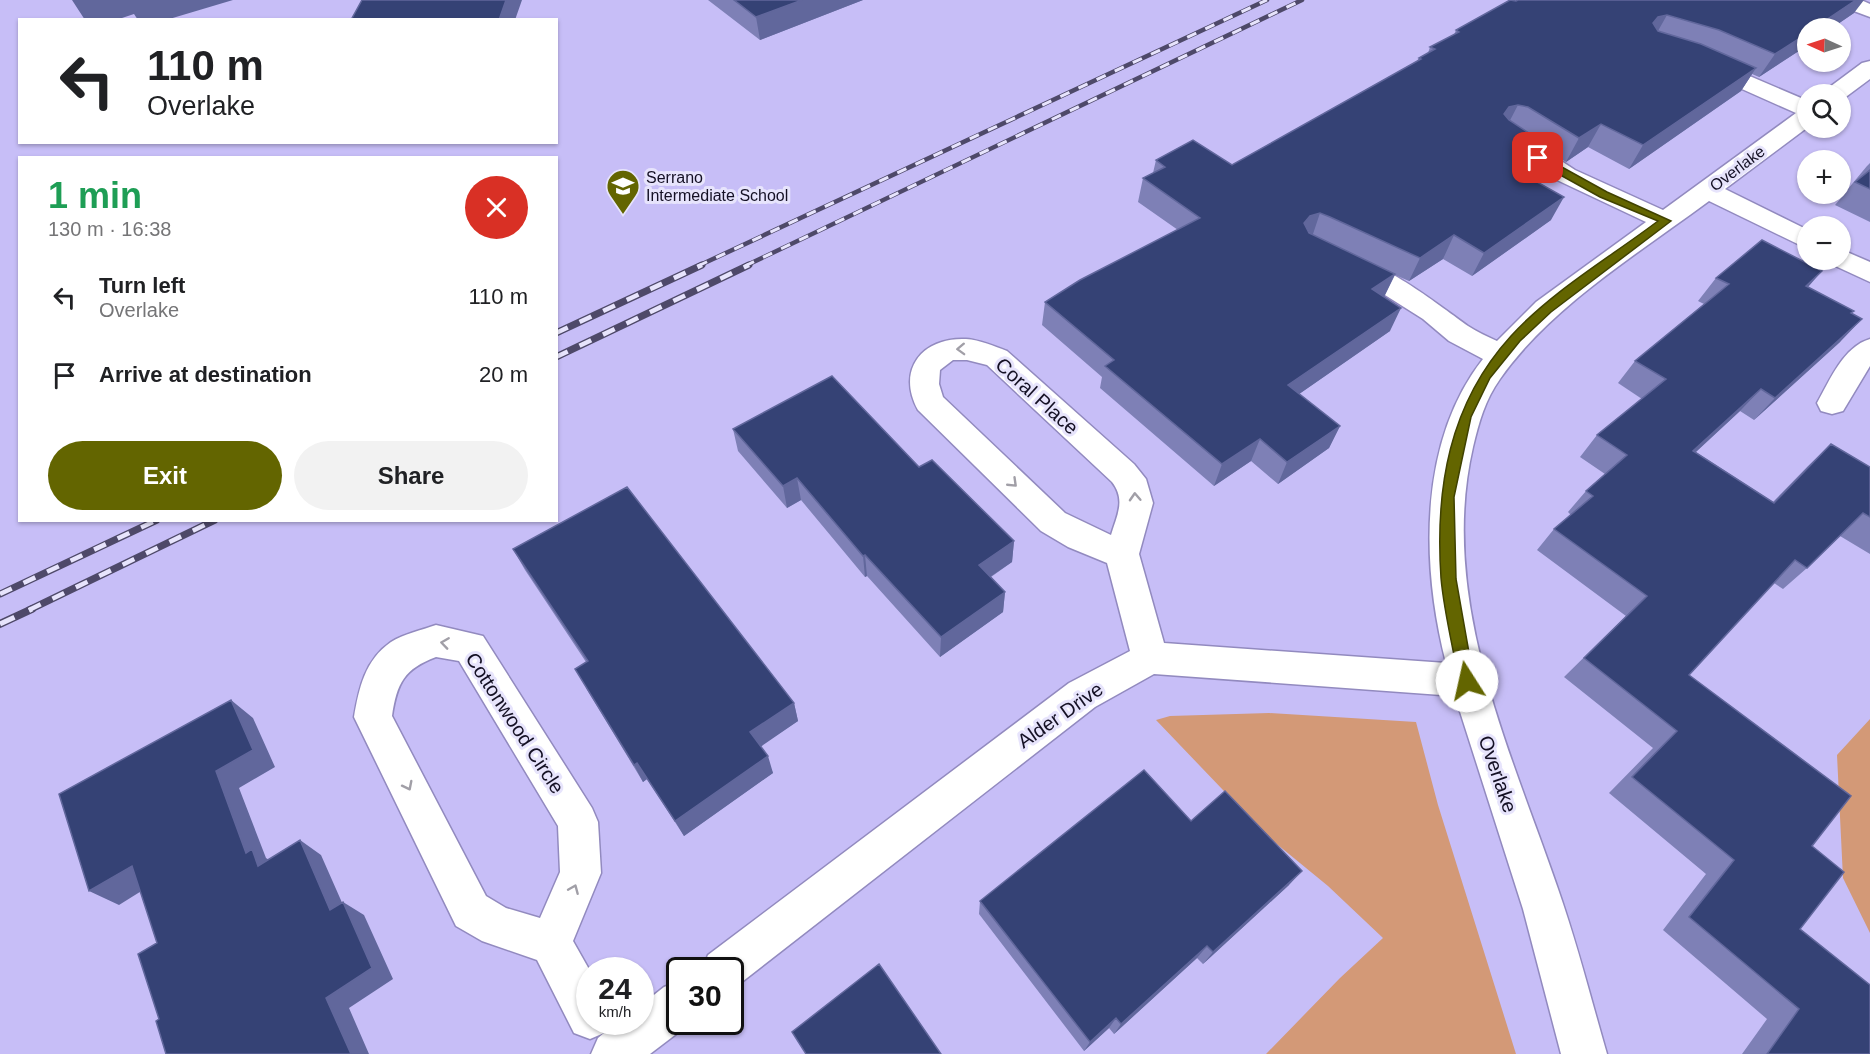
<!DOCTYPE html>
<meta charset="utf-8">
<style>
body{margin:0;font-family:Arial,sans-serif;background:#f2f2f2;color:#202124;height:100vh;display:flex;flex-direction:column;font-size:22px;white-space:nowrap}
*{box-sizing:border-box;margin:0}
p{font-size:20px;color:#757577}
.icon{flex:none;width:33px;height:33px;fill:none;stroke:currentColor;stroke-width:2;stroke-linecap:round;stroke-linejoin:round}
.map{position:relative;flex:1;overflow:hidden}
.sheet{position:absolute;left:18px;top:156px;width:540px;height:366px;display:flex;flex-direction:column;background:#fff;border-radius:0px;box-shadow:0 2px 4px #0004}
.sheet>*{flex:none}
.hud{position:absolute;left:18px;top:18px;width:540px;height:126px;border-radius:0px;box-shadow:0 2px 4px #0004;background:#fff;color:#202124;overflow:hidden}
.needle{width:39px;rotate:273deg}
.tools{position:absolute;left:1797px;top:18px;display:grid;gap:12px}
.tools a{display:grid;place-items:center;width:54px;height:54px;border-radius:50%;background:#fff;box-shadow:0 2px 4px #0004;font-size:30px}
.speed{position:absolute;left:576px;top:957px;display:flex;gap:12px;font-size:30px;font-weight:700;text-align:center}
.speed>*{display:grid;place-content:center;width:78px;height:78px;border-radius:50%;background:#fff;box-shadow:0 2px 4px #0004;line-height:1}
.speed small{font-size:15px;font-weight:400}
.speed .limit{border:3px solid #111;border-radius:9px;background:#fff;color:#111}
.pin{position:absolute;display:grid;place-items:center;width:51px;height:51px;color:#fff;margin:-26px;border-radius:12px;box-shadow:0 3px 9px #0006}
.me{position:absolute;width:66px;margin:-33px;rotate:350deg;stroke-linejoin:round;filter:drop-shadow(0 0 4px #0008)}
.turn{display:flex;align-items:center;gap:21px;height:126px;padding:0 30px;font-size:27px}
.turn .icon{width:78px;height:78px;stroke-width:2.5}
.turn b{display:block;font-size:42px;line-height:51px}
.round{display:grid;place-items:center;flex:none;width:63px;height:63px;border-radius:32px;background:#f2f2f2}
.overview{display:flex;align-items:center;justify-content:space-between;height:102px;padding:0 30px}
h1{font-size:36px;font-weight:800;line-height:45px;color:#1e9e55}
.cta{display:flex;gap:12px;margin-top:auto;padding:12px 30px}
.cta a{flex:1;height:69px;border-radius:36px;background:#636500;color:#fff;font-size:24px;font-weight:800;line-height:69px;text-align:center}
.cta a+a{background:#f2f2f2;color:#202124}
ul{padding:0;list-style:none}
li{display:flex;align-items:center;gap:18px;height:78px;padding:0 30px}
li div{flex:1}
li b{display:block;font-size:22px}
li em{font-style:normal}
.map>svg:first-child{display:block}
</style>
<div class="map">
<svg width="1870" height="1054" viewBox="0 0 1870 1054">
<rect width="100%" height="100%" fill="#c7bef7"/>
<!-- green -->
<path fill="#d39977" d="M1269,713l147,9 22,83 78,249h-250l74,-76 43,-40 -55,-52 -61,-50 -111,-116 14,-4z
M1870,719v214l-27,-55 -6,-123z"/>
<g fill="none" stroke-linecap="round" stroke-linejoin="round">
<defs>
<path id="street" d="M1832,0h29l9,4v13l-35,-13z
M1705,57l103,44v26l-83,62 83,41v19l-99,-48c-70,52 -159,106 -209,178 -15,21 -21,43 -27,68 -35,151 37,302 85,442 19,54 33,110 49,165h-46l-38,-145 -68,-213 -301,-22 -59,33 -357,278 -8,4v-19h-28l6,-15 361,-272 61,-32 -23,-88 -39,-16 -27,-16 -123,-121c-22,-40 4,-73 48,-71 14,1 28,7 41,12l127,113 12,15 7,24 -14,51 25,89 282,20c-25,-97 -28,-221 37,-304l-34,-18 -26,-22 -38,-24 -47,-24 -3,-6 3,-6c33,-9 103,48 130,67 9,6 20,11 29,15l39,-39 110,-80 -89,-42 -52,-34 -3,-5 3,-5 9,-2 9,2 52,34 88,40 133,-97 -99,-44 -3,-5 3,-5zM953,360h14l20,5 125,117c14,18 5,33 -1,53l-46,-22 -122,-116 -4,-13 1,-14z
M1870,61v18l-27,20 -3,1v-6h-16l3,-5 35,-26z
M1840,249l30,13v20l-39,-18 -3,-4h12z
M1870,339v27l-27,45 -11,3 -11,-3 -4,-8c13,-23 26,-56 53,-64z
M436,625l47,11 109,172 6,14 3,51 -28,68 17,30v51h20l-4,10 14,-10h20v-16l24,-19 16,-6v41h12l-42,32h-59l7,-16 6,-5 -14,6 -16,-6 -37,-73 -55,-19 -26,-15 -102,-209c5,-29 11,-57 37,-75 12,-8 31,-12 45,-17zM436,657l23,4 99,165 2,46 -20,46 -34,-10 -20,-12 -94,-180c5,-33 12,-47 44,-59z"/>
</defs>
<!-- street casing -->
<use href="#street" stroke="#928abf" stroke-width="3"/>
<!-- street -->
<use href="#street" fill="#fff" fill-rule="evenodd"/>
<defs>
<path id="rail-far2" d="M698,266l569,-266
M745,266l557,-266"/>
<path id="rail-far1" d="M556,333l146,-68
M556,357l193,-92
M0,594l157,-74
M29,610l186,-90"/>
<path id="rail" d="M0,624l32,-15"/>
</defs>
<!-- rail-far2 casing -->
<use href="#rail-far2" stroke="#4e4969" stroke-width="4.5"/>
<!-- rail-far1 casing -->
<use href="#rail-far1" stroke="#4e4969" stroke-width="7"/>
<!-- rail casing -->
<use href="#rail" stroke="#4e4969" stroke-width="8"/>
<!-- rail-far2 -->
<use href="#rail-far2" stroke="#e7e4fc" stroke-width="3" stroke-dasharray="10" stroke-linecap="butt"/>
<!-- rail-far1 -->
<use href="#rail-far1" stroke="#e7e4fc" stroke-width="4.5" stroke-dasharray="13" stroke-linecap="butt"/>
<!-- rail -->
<use href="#rail" stroke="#e7e4fc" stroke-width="5" stroke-dasharray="16" stroke-linecap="butt"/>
</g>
<!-- wall -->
<path fill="#7e80b6" d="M708,0h155l-103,40z
M1516,1l338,12 -22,15h-24v17l-49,32 -7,-3 -11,17 -112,78 -41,-22 -22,15 -10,-7 -11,20 -10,6 16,39 -79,56 -29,-17 -34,22 -14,-6 -11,22 6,34 -91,63 41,32 -11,22 -51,36 -27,-23 -37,25 -114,-98 2,-11 -60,-52 3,-23 133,-72 -40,-28 5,-24 10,-5 3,-13 76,5 185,-104 2,-3 9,-5 2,-6 24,-12 2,-5z
M1870,163v59l-35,-17 13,-15h-1l20,-24z
M1716,278l92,9 44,26 -12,29 -86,78 -14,-9 -44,41 77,50 35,-36 23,-22 39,23v87l-30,-18 -33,32 -24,21 -9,-6 -85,92 123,171 -12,83 70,125h-128l25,-35 -104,-89 43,-56 -97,-81 44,-45 -89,-71 62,-61 -89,-66 17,-21 17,-14 -3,-3 18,-21 19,-17 -25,-17 17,-22 45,-36 -24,-16 17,-22 69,-57 -6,-3z
M733,429l186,38 95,74 -2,21 -21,15 14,15 -2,20 -63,45 -73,-81 -2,1 -64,-77 -14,8 -49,-57z
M513,549l281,154 4,18 -38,25 13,27 -89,63 -37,-57 -4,3 -57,-94v-26l-61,-92z
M1191,821l98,64 -86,79 -6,-6 -83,76 -5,-6 -25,23 -105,-137 1,-13z"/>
<!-- shaded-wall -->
<path fill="#61679c" d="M72,0h161l-67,20h-28l-4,-6 -18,6h-31z
M506,0h16l-7,20h-16z
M802,0h61l-103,40 -4,-23z
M1856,0h8l-10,13 -22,15h-18z
M1667,15l-13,23 -1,-15 5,-6z
M1808,33v12l-49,32 16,-23z
M1756,68l-15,23 -112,78 14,-24z
M1518,105l-12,23 -2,-14 5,-7z
M1601,124l-13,23 -22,15 13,-24z
M1558,152l-13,23 -35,23 13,-24z
M1564,197l-13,23 -79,56 12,-23z
M1320,213l-8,24 -8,-14 6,-7z
M1454,235l-11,24 -34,22 11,-23z
M1822,271l-20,23 4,-8z
M1395,274l-11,23 -12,-8z
M1401,308l-11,23 -111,77 9,-23z
M1862,319l-22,23 -86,78 21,-22z
M1761,389l-21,22 -67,62 20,-22z
M1340,426l-11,22 -51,36 9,-22z
M1260,439l-9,22 -37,25 8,-22z
M797,478l4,22 -14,8 -4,-22z
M1014,541l-2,21 -34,23 1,-20z
M865,555l2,21 -2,1 -2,-21z
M1005,592l-2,20 -63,45 1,-20z
M231,700l22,18 22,49 -36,21 27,70 9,6 -17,2 -12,-13 -30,-82z
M794,703l4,18 -42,29 -6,-18z
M768,756l5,17 -89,63 -9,-15z
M637,763l10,16 -4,3 -9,-17z
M300,840l21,15 30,68 -21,-13z
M132,866l27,14 -40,25 -30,-14z
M1302,871l-13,14 -86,79 10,-12z
M343,902l21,13 29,64 -44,29 20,46h-18l-25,-56z
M1207,946l-10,12 -83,76 7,-10z
M1116,1018l-7,10 -25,23 6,-9z"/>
<!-- building -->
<path fill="#354275" stroke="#61679c" stroke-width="1.5" d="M362,0h144l-7,20h-148z
M734,0h68l-46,17z
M1510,0l6,1 2,-1h338l-42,28h-6v5l-33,21 -56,-24 -52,-15 -9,2 -5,6 5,8 43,13 55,24 -113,77 -42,-21 -22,14 -51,-31 -10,-2 -9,2 -5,7 5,6 49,32 -35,22 41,23 -80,56 -30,-18 -34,23 -90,-41 -10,-4 -10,3 -6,7 5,10 86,41 -23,15 29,19 -113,77 52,41 -53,36 -27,-23 -38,25 -117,-98 9,-6 -69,-58 35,-22 120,-62 -57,-40 22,-11 -9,-7 37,-20 39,25 189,-106 -2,-1 16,-9 -5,-2 29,-15 -3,-2z
M1870,170v19l-15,-7z
M1762,240l60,31 -16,15 48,25 -3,2 11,6 -87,79 -14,-9 -68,62 81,52 57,-59 39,23v50l-7,-4 -56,55 -12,-8 -106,115 162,121 -39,50 32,26 -44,57 70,56v69h-103l32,-45 -110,-92 45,-57 -102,-83 45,-46 -93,-73 63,-62 -93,-67 39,-33 -7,-5 41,-36 -30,-20 69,-56 -31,-18 94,-77 -13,-6z
M832,376l87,91 13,-7 82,81 -35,24 26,27 -64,45 -76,-82 -2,1 -66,-78 -14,8 -50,-57z
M627,487l167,216 -44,29 18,24 -93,65 -38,-58 -3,2 -59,-96 13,-8 -75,-112z
M231,700l22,50 -37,21 30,82 6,-4 6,17 42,-26 30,70 13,-8 29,66 -46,30 25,56h-185l-10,-33 3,-2 -21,-65 19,-11 -25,-77 -43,25 -30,-97z
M1144,770l47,51 34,-30 77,80 -89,81 -6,-6 -86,78 -5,-6 -26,24 -110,-141z
M879,964l62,90h-135l-14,-22z"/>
<!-- one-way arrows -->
<defs><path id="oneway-chevron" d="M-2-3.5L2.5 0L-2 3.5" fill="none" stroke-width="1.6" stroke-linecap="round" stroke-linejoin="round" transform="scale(1.5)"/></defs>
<g stroke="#a19fa7">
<use href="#oneway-chevron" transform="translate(961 349) rotate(178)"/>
<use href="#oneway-chevron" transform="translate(1013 483) rotate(44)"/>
<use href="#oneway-chevron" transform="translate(1135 497) rotate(-93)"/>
<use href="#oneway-chevron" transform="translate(445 643) rotate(-172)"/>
<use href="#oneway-chevron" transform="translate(408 786) rotate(63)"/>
<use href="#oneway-chevron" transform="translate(574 889) rotate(-67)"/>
</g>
<!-- route -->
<path fill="#636500" stroke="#404200" stroke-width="1.5" d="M1535,156h7l65,36 64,29 -120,91 -31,29 -30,37 -19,39 -17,80 2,82 18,102 -7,7 -8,-7c-6,-34 -15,-69 -18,-103 -6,-90 8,-174 70,-242 41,-45 98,-78 147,-115l-58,-24 -65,-36z"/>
<!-- icons -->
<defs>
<symbol id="school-pin" viewBox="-11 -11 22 30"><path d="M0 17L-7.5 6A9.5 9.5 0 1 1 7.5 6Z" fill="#636500" stroke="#e7e4fc"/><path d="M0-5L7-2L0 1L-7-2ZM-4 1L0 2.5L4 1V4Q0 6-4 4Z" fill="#fff"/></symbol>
</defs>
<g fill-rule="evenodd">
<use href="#school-pin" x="604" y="167" width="38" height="52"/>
</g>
<g text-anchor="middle" stroke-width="6" stroke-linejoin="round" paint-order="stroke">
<!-- far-street labels -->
<g font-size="16" fill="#141024" stroke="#e7e4fc">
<text transform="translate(1737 168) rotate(-37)" y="6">Overlake</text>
</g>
<!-- far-poi labels -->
<g font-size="16" fill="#141024" stroke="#e7e4fc" text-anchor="start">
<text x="646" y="183">Serrano<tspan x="646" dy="18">Intermediate School</tspan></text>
</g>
<!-- street labels -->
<g font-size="20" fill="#141024" stroke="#e7e4fc">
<text transform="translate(1037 396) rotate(42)" y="7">Coral Place</text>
<text transform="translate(1060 715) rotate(-35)" y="7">Alder Drive</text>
<text transform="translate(515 723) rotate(57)" y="7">Cottonwood Circle</text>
<text transform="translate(1498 774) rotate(71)" y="7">Overlake</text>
</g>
</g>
</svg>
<div class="tools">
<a><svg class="needle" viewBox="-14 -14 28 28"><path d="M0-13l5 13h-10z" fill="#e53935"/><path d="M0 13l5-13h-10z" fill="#757577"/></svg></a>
<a><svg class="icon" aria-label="search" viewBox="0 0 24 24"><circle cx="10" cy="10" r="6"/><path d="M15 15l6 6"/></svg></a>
<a>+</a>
<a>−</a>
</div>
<div class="speed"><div>24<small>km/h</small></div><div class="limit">30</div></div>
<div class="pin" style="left:1538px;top:158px;background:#d93025"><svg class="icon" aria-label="arrive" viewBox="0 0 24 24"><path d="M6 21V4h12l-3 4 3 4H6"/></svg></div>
<svg class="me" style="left:1467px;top:681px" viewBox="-20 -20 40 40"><circle r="19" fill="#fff"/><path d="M0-13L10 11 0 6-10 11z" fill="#636500"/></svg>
<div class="hud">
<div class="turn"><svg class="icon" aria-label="left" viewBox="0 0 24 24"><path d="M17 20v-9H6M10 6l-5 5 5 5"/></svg><div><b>110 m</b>Overlake</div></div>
</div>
<section class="sheet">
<div class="overview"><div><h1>1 min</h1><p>130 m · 16:38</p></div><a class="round" style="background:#d93025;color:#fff"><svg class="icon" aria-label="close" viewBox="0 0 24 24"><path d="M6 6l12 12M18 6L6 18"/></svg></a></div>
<ul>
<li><svg class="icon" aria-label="left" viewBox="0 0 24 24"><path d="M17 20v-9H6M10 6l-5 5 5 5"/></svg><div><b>Turn left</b><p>Overlake</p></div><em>110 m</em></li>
<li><svg class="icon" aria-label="arrive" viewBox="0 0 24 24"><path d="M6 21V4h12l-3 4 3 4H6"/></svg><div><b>Arrive at destination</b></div><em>20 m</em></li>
</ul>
<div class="cta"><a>Exit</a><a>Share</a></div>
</section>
</div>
